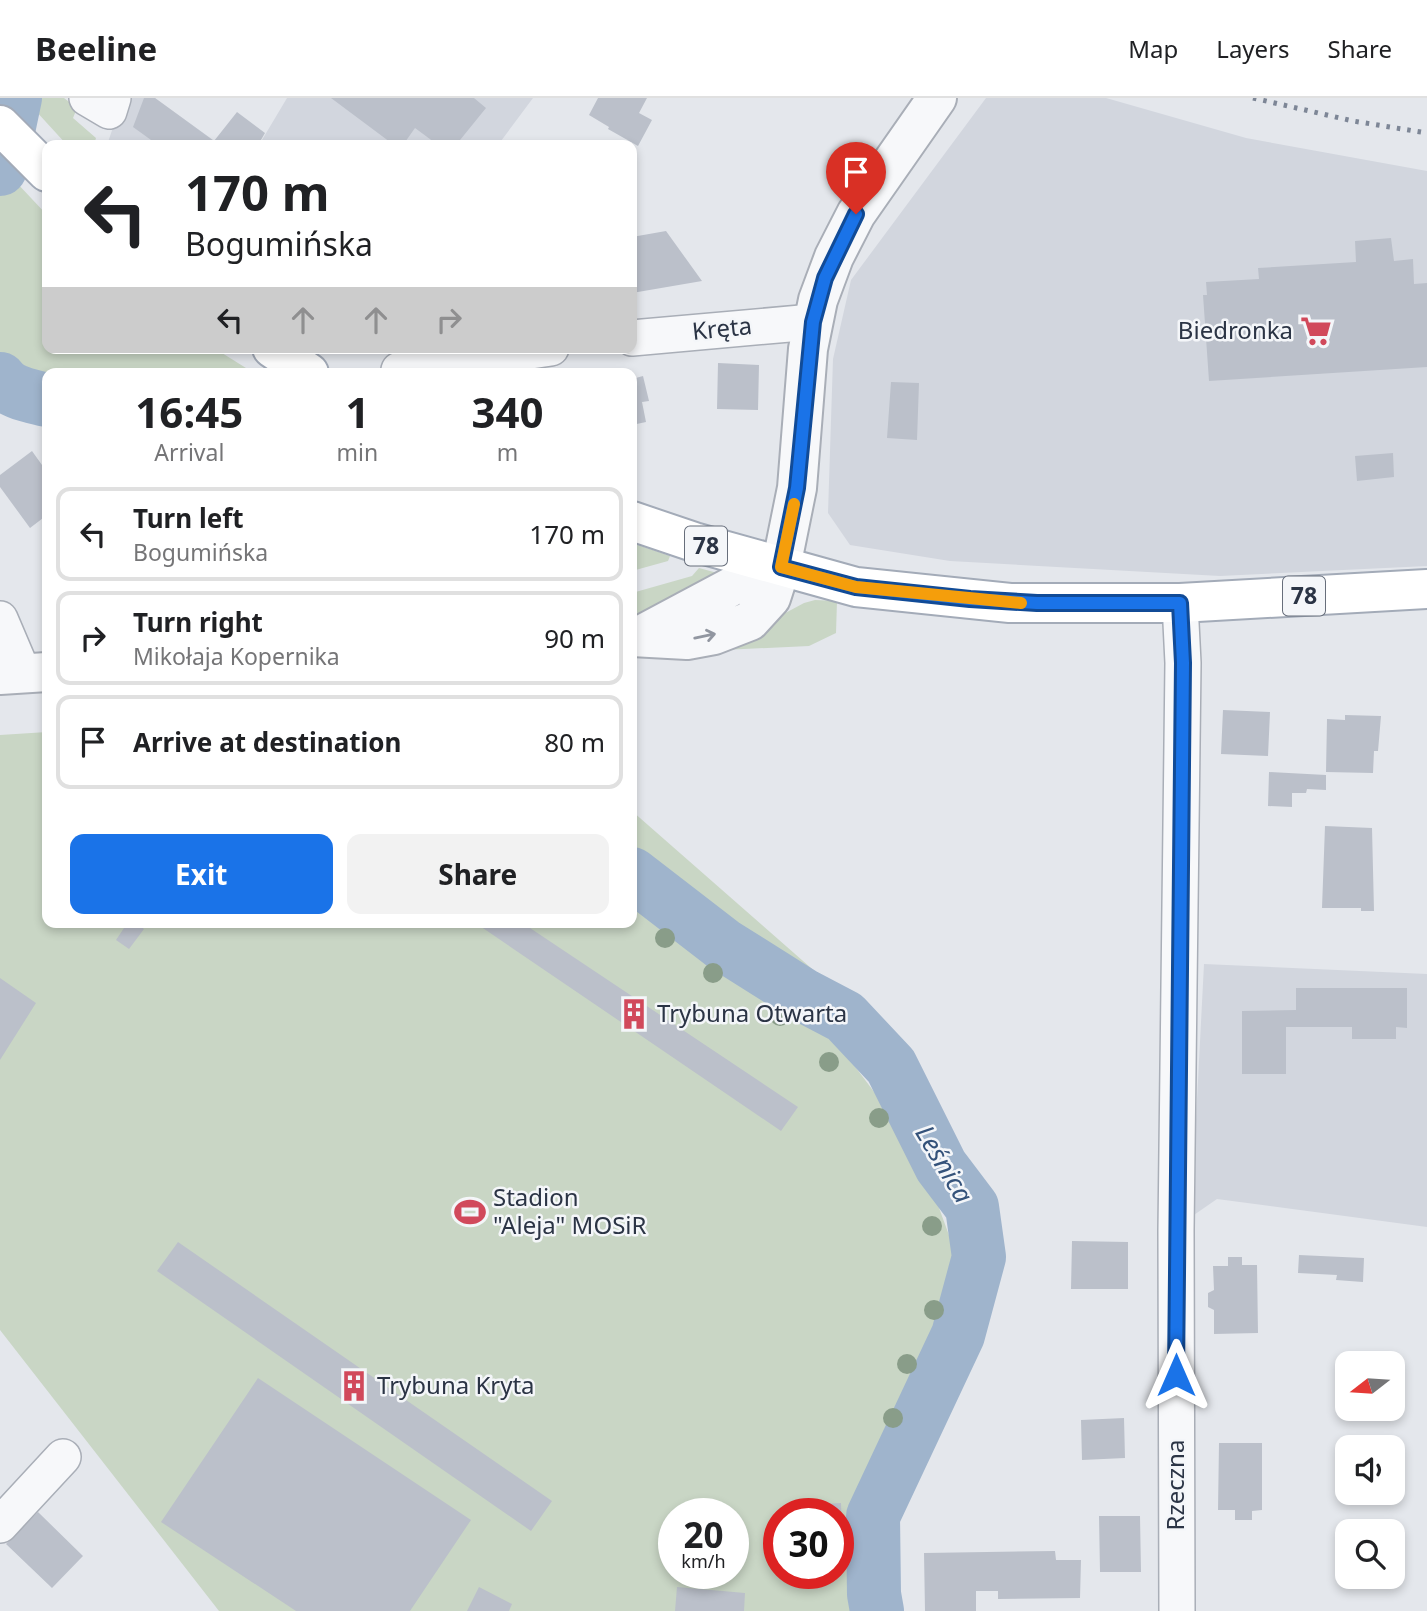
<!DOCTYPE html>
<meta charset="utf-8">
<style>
body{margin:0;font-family:"Noto Sans",sans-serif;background:#f2f2f2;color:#202124;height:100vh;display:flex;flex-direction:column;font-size:26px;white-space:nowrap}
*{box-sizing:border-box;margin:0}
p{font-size:23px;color:#757577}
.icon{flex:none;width:38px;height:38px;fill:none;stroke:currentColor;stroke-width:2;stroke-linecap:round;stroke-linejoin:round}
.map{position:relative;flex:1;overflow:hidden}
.sheet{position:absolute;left:42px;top:270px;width:595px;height:560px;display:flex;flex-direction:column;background:#fff;border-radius:14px;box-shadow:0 4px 10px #0003}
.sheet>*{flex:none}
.top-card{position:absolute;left:42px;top:42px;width:595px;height:214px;border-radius:14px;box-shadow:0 4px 10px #0003;background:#fff;color:#202124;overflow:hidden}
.needle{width:46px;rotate:253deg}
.fabs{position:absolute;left:1335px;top:1253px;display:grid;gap:14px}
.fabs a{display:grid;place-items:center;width:70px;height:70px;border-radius:14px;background:#fff;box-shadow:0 4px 10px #0003;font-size:35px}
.speed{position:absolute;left:658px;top:1400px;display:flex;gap:14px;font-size:35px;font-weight:700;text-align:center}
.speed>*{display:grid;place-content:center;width:91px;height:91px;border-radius:50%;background:#fff;box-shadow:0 4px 10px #0003;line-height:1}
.speed small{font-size:18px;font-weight:400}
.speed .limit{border:10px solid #d22;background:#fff;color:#111}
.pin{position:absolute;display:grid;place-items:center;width:60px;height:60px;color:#fff;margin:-72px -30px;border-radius:50% 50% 50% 0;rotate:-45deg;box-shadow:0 0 7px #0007}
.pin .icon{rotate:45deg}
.me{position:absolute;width:77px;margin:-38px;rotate:0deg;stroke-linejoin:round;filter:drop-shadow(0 0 5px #0008)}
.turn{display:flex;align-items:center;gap:24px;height:147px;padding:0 28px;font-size:32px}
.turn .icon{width:91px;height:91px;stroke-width:2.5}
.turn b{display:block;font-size:49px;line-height:60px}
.lanes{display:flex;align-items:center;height:66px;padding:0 28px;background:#0003;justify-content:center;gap:35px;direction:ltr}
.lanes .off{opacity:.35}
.eta{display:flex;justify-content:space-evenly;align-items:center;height:119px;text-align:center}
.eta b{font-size:42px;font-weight:700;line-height:49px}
.cta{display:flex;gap:14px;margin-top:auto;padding:14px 28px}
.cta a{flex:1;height:80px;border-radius:14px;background:#1a73e8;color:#fff;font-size:28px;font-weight:700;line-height:80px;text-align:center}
.cta a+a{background:#f2f2f2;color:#202124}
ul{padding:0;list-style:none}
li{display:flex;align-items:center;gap:21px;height:94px;margin:0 14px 10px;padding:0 14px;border:4px solid #e0e0e0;border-radius:14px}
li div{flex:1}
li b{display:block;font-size:26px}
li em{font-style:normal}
header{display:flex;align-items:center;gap:42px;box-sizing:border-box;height:98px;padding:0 35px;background:#fff;border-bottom:2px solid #e0e0e0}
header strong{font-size:33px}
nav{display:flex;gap:38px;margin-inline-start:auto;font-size:24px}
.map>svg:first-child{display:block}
</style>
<header>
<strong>Beeline</strong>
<nav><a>Map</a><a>Layers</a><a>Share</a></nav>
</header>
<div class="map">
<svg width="1427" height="1513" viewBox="0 0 1427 1513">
<rect width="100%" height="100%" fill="#e4e7ec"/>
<!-- built -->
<path fill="#d2d6de" d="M123,0h32l65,47h-113z
M287,0h246l-35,47h-239z
M986,0h120l140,40 181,33v395l-207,10 -270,-15 -100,-16 -22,-32 5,-154 18,-79z
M1204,866l223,10v253l-210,-28 -26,18z"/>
<!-- green -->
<path fill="#c9d6c5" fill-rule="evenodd" d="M24,0h40l13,10 -4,10 23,20 -2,7h-27z
M0,67l47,50v133h167l40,25h-207v39l-47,-7z
M632,445l38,13 -2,5 -36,10z
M699,470l22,6 -83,43h-6v-24l60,-17z
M815,502l22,1 -1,32 -27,13 -106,5 36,-13 65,-35z
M47,634v190h585v-32l149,107 63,55 52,69 28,46 33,90 -13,67 -40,87 -47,81 -6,89 6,30h-638l-219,-281v-595zM674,1416h59v59h-59zM779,1416h59v59h-59z
M632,713l179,157 85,86 76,129 -10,27 -124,-173 -206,-156z"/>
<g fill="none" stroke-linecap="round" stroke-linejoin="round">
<!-- river -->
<path stroke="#9fb4cc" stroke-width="54" d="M0,71l15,-71
M0,281c10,14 31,17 47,21
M632,776l92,71 81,51 40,21 46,49 50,100 31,41 7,50 -21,78 -85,181 1,78 3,17"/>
</g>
<!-- building -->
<path fill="#bbc0ca" d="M144,0h11l59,43 23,-29 28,21 -7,12h-100l-25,-18z
M331,0h143l12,10 -30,37h-18l-23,-17 -12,17h-9z
M598,0h49l-8,15 13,7 -14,26 -30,-17 1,-2 -20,-12z
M666,133l36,50 -70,12v-56z
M1391,140l3,23 19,-2 1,25 13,-1v84l-218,14 -6,-86h4l-1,-13 53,-3 -1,-11 98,-6 -1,-21z
M718,265l41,2 -1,45 -41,-1z
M643,278l6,25 -7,1 4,20 -14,3v-46z
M891,284l28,1 -2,57 -30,-2z
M32,353l15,21v43l-17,13 -30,-41v-12z
M1393,355l1,24 -37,4 -2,-25z
M1223,612l47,2 -2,44 -47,-2z
M1345,617l36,1 -3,35h-4l-1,22 -47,-1 1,-53 18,1z
M1269,674l57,3v15l-19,-1 -1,4h-14v14l-24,-1z
M1325,728l47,2 2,83h-13v-3h-39z
M128,824h7l9,7 -15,20 -13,-9z
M474,824h47l277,185 -17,24z
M0,880l36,25 -36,57z
M1296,890h111v40l-11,-1v12h-44v-12h-66v47h-44v-63l54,-1z
M1072,1143l56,1v47h-57z
M178,1144l374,259 -21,30 -374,-260z
M1299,1157l65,3 -1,24 -27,-2 1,-5 -39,-2z
M1228,1159h14v8h15l1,68 -44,1v-24l-6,-3v-14l6,-3 -1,-24h15z
M258,1280l213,142 -61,91h-114l-135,-89z
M1124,1320l1,40 -43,2 -1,-40z
M1219,1345h43v67l-10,1v9h-17v-10h-17z
M824,1402v4l17,-1 1,26 -4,1v-16h-42v-11z
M38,1414l45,44 -31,32 -46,-44z
M1099,1418h41l1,56h-41z
M1055,1453l1,9h25l-1,38 -82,1v-8h-22v20h-51l-1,-58z
M479,1489l33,17 -3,7h-42z
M677,1489l68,6 -1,18h-69z"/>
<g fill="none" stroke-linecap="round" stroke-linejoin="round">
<defs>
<path id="minor" d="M87,0l22,13 4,-13
M632,240l180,-16
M399,272l152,-22
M0,521l23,54
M0,1427l63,-68
M1177,1513l-1,-381 7,-567 -3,-60"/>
<path id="tertiary" d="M639,538l105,-56 37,-13
M632,539l55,3 27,-5 36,-14 21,-23 10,-31 16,-79 11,-139 10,-49 16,-43 22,-43 81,-116
M0,577l47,-3"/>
<path id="primary" d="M0,27l47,47
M272,250l37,25
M632,423l62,21 162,45 154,16h170l247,-14"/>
</defs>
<!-- minor casing -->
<use href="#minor" stroke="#a9aeb7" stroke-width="38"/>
<!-- tertiary casing -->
<use href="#tertiary" stroke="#a9aeb7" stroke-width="42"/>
<!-- primary casing -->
<use href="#primary" stroke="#a3abb8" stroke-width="42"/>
<!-- minor -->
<use href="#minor" stroke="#f7f8fa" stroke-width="35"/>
<!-- tertiary -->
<use href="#tertiary" stroke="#f7f8fa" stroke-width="38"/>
<!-- primary -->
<use href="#primary" stroke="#fff" stroke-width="38"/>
<!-- rail -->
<path stroke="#7d8696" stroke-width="5" stroke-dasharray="3.5 7" stroke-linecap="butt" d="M1253,0l100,23 74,12"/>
</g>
<!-- trees -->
<g fill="#899d89">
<circle cx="665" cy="840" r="10"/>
<circle cx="713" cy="875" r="10"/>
<circle cx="780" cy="918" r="10"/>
<circle cx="829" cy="964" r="10"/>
<circle cx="879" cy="1020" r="10"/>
<circle cx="932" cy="1128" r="10"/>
<circle cx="934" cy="1212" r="10"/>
<circle cx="907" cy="1266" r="10"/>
<circle cx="893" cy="1320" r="10"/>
</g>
<!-- one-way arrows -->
<defs><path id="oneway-shaft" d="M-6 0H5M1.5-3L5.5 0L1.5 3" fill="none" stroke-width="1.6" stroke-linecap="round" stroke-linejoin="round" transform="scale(1.75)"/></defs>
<use stroke="#9196a0" href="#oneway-shaft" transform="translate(705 538) rotate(-12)"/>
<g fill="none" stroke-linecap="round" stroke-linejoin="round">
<defs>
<path id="route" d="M856,116l-31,64 -12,44 -16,166 -16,79 75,20 114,12 67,4h143l3,60 -7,712"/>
</defs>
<!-- route casing -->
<use href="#route" stroke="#114b97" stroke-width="18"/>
<!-- route -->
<use href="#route" stroke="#1a73e8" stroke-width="12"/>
<!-- slow -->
<path stroke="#f59e0b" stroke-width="12" d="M794,406l-13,63 75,20 165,16"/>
</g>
<!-- icons -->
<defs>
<symbol id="supermarket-bare" viewBox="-9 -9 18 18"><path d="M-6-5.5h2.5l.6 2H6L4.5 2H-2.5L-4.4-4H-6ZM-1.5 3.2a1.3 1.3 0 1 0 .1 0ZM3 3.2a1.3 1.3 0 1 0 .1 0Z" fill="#d1495b" stroke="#f4f6f9" stroke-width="2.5" paint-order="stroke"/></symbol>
<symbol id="building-bare" viewBox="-9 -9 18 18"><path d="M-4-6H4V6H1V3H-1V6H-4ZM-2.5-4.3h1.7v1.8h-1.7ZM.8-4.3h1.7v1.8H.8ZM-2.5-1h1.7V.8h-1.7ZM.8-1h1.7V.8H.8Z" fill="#d1495b" stroke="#f4f6f9" stroke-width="2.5" paint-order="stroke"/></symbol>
<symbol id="stadium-bare" viewBox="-9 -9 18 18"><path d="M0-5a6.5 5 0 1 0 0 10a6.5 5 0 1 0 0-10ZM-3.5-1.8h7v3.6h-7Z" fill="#d1495b" stroke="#f4f6f9" stroke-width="2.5" paint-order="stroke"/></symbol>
</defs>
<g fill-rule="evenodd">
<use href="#supermarket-bare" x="1294" y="211" width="44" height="44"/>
<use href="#building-bare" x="612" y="894" width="44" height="44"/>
<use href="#stadium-bare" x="448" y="1092" width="44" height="44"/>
<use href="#building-bare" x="332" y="1266" width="44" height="44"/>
</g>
<g text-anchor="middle" stroke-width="5" stroke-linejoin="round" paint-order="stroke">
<!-- shield labels -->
<g fill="#f4f6f9" stroke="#676e7b" stroke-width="2">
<rect x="685" y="428.5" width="42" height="39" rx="5"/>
<rect x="1283" y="478.5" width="42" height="39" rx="5"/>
</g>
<g font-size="23" font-weight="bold" fill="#2b3445">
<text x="706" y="456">78</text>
<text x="1304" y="506">78</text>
</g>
<!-- street labels -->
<g font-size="24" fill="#2b3445" stroke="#f4f6f9">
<text transform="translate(722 231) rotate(-6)" y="8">Kręta</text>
<text transform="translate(1176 1387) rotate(-90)" y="8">Rzeczna</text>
</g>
<!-- poi labels -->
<g font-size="24" fill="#2b3445" stroke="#f4f6f9" text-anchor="start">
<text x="1293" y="241" text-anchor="end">Biedronka</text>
<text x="657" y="924">Trybuna Otwarta</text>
<text x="493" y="1108">Stadion<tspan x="493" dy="28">"Aleja" MOSiR</tspan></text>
<text x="377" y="1296">Trybuna Kryta</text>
</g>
<!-- water labels -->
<g font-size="26" font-style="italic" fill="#34527a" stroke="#f4f6f9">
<text transform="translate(944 1066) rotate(59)" y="9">Leśnica</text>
</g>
</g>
</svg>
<div class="fabs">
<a><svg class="needle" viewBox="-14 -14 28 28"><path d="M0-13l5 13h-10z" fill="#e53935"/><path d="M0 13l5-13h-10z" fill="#757577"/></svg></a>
<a><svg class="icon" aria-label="sound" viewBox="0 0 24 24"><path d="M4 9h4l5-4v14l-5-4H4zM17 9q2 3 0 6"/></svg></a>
<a><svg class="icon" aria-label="search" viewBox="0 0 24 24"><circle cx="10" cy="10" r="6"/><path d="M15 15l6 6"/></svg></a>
</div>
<div class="speed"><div>20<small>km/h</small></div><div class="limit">30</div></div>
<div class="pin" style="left:856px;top:116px;background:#d93025"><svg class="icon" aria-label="arrive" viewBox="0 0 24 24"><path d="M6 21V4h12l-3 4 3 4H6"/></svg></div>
<svg class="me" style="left:1176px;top:1277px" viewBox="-20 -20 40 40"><path d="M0-17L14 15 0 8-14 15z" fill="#1a73e8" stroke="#fff" stroke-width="4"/></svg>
<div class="top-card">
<div class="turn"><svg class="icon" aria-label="left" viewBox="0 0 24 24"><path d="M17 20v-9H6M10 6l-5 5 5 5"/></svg><div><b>170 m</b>Bogumińska</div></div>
<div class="lanes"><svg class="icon" aria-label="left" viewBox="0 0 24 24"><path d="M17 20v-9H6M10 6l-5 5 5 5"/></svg><svg class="icon off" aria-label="ahead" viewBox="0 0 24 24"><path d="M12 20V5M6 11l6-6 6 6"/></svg><svg class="icon off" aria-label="ahead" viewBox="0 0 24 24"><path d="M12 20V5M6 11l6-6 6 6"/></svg><svg class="icon off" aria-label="right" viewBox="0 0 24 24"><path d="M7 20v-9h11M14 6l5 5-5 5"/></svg></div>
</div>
<section class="sheet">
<div class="eta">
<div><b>16:45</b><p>Arrival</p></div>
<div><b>1</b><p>min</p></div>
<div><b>340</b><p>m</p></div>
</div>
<ul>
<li><svg class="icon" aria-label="left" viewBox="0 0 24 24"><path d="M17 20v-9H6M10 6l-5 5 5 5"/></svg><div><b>Turn left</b><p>Bogumińska</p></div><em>170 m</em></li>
<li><svg class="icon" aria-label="right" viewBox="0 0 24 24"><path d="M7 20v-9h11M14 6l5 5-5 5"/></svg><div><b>Turn right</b><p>Mikołaja Kopernika</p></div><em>90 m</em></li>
<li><svg class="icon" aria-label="arrive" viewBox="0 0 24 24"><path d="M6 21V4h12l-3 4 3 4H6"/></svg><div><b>Arrive at destination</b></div><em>80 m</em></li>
</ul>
<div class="cta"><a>Exit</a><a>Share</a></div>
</section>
</div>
